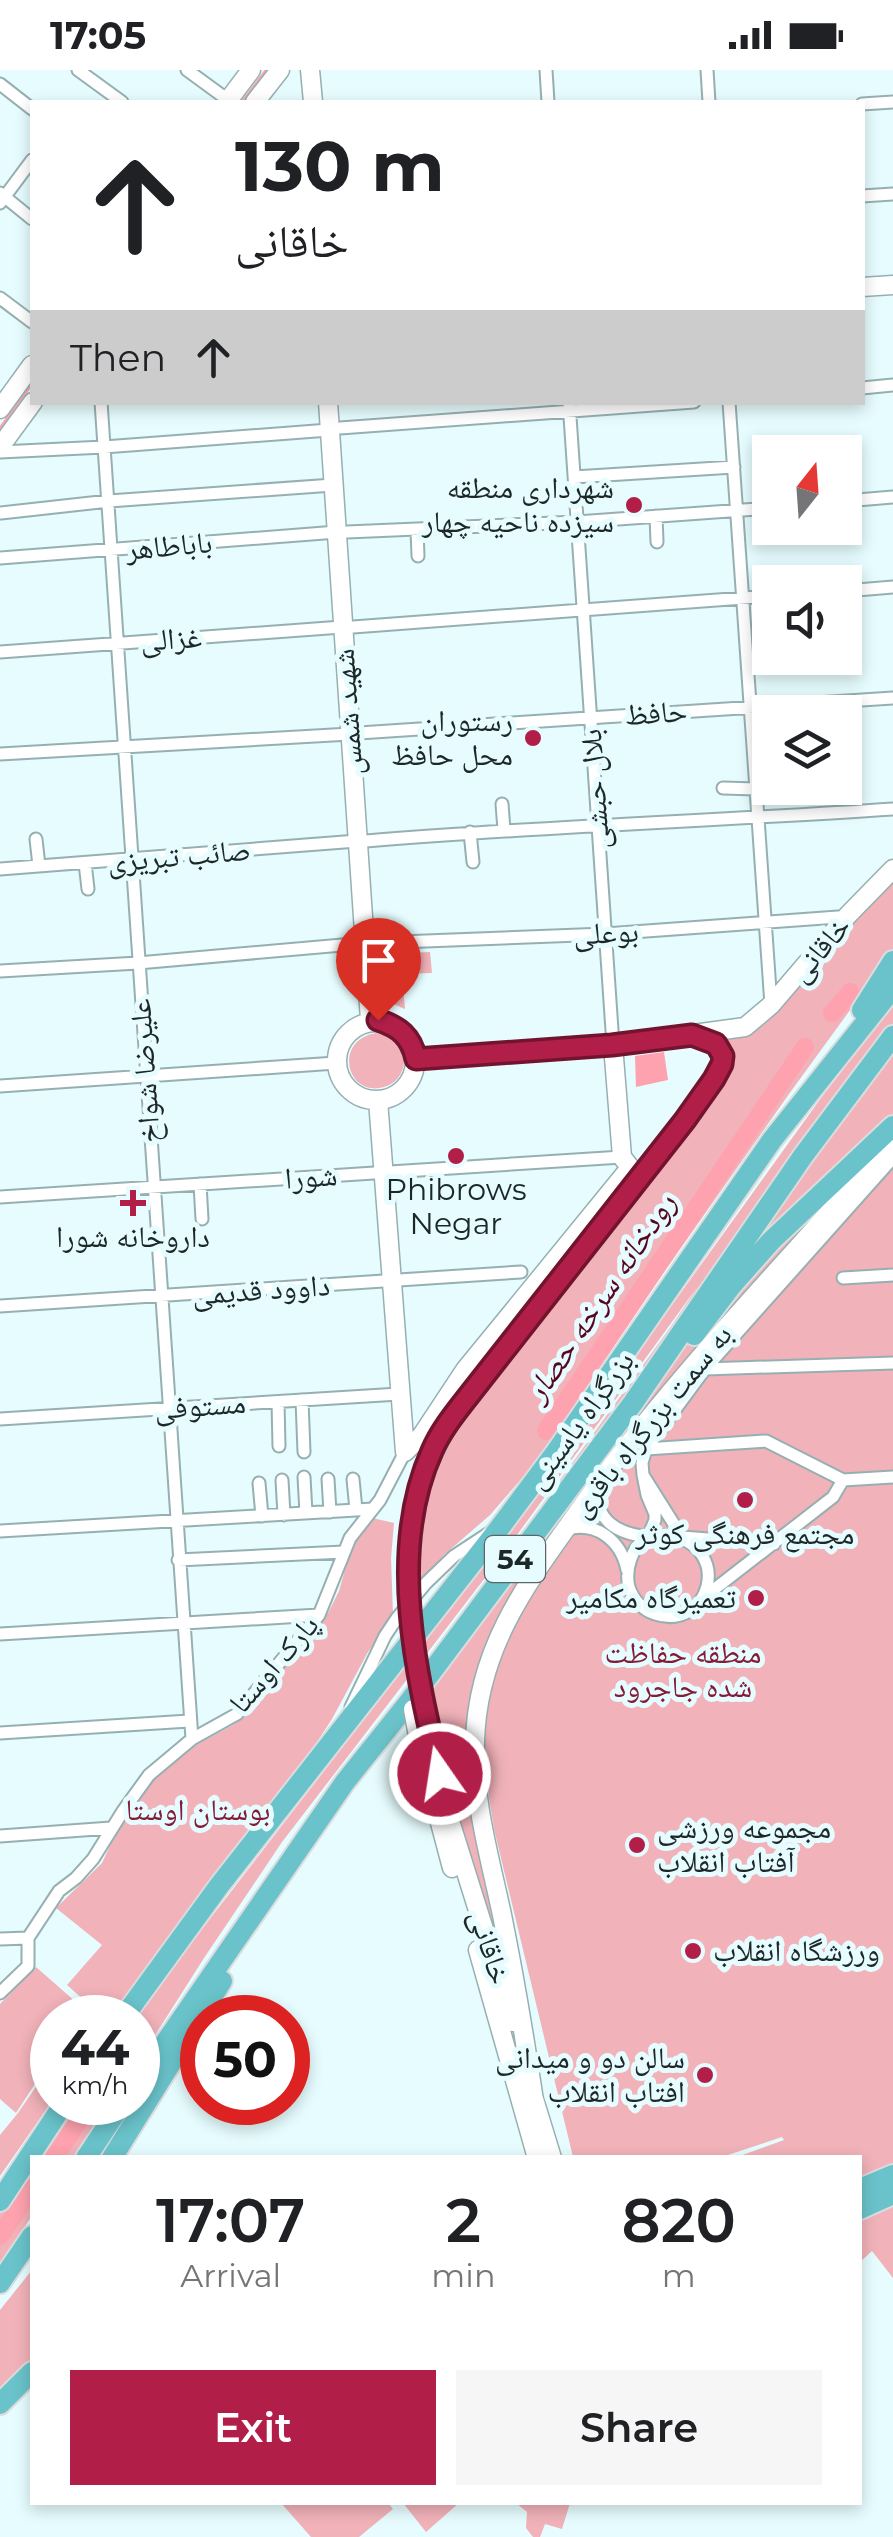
<!DOCTYPE html>
<meta charset="utf-8">
<style>
body{margin:0;font-family:Montserrat,"Noto Naskh Arabic",sans-serif;background:#f6f6f6;color:#202124;height:100vh;display:flex;flex-direction:column;font-size:38px;white-space:nowrap}
*{box-sizing:border-box;margin:0}
p{font-size:32px;color:#757577}
.icon{flex:none;width:55px;height:55px;fill:none;stroke:currentColor;stroke-width:2;stroke-linecap:round;stroke-linejoin:round}
.map{position:relative;flex:1;overflow:hidden}
.details{position:absolute;left:30px;top:2085px;width:832px;height:350px;display:flex;flex-direction:column;background:#fff;border-radius:0px;box-shadow:0 5px 15px #0003}
.details>*{flex:none}
.banner{position:absolute;left:30px;top:30px;width:835px;height:305px;border-radius:0px;box-shadow:0 5px 15px #0003;background:#fff;color:#202124;overflow:hidden}
.needle{width:65px;rotate:17deg}
.controls{position:absolute;left:752px;top:365px;display:grid;gap:20px}
.controls a{display:grid;place-items:center;width:110px;height:110px;border-radius:0px;background:#fff;box-shadow:0 5px 15px #0003;font-size:50px}
.speed{position:absolute;left:30px;top:1925px;display:flex;gap:20px;font-size:50px;font-weight:700;text-align:center}
.speed>*{display:grid;place-content:center;width:130px;height:130px;border-radius:50%;background:#fff;box-shadow:0 5px 15px #0003;line-height:1}
.speed small{font-size:25px;font-weight:400}
.speed .limit{border:15px solid #d22;background:#fff;color:#111}
.pin{position:absolute;display:grid;place-items:center;width:85px;height:85px;color:#fff;margin:-102px -42px;border-radius:50% 50% 50% 0;rotate:-45deg;box-shadow:0 0 10px #0007}
.pin .icon{rotate:45deg}
.me{position:absolute;width:110px;margin:-55px;rotate:347deg;stroke-linejoin:round;filter:drop-shadow(0 0 8px #0008)}
.turn{display:flex;align-items:center;gap:35px;height:210px;padding:0 40px;font-size:45px}
.turn .icon{width:130px;height:130px;stroke-width:2.5}
.turn b{display:block;font-size:70px;line-height:85px}
.then{display:flex;align-items:center;height:95px;padding:0 40px;background:#0003;gap:20px;font-size:38px}
.eta{display:flex;justify-content:space-evenly;align-items:center;height:170px;text-align:center}
.eta b{font-size:60px;font-weight:600;line-height:70px}
.primary-button{display:flex;gap:20px;margin-top:auto;padding:20px 40px}
.primary-button a{flex:1;height:115px;border-radius:0px;background:#b11f49;color:#fff;font-size:40px;font-weight:600;line-height:115px;text-align:center}
.primary-button a+a{background:#f6f6f6;color:#202124}
.status{display:flex;justify-content:space-between;align-items:center;height:70px;padding:0 50px;background:#fff;direction:ltr}
.status svg{height:28px;fill:currentColor}
.map>svg:first-child{display:block}
</style>
<div class="status"><b>17:05</b><svg viewBox="0 0 49 12"><path d="M0 12V9h3v3zM5 12V6h3v6zM10 12V3h3v9zM15 12V0h3v12zM26 1h20v11H26zM47 4h2v5h-2z"/></svg></div>
<div class="map">
<svg width="893" height="2467" viewBox="0 0 893 2467">
<rect width="100%" height="100%" fill="#e6fcfe"/>
<!-- green -->
<path fill="#f1b2b9" d="M893,807v74l-104,143 -139,198 -115,171 -45,52 -45,39 -24,26 -3,-37 4,-48 36,-75 256,-325 8,-55 3,-6 69,-43z
M430,882l2,21 -30,1 3,35 -21,-9 -3,-46z
M893,935v1273l-21,-27 -12,11v-104l-123,-1 47,-17 -2,-3 -60,20h-149l-79,-328 -12,-76 -11,-14 49,291 -61,-208 -27,-132 -12,-16 252,-349 26,-39 -197,271 -219,285 -78,116 -66,104 -2,-44 29,-41 343,-444 313,-435z
M376,963c19,4 35,20 25,40 -3,7 -10,12 -17,14 -38,11 -51,-47 -8,-54z
M372,1448l22,5 -3,35 2,57 -25,37 -36,67 -21,32 -85,107 -115,158 -25,-14 -19,-17 35,-40 -46,-37 46,-45 13,-28 13,-20 20,-29 18,-21 17,-13 50,-27 22,-16 48,-67 25,-29 11,-22 8,-28 11,-25z
M36,1897l49,43 -5,7 -28,1v40l-36,55 -16,-14v-95z
M52,1993v38l-52,75v-41l18,-22z
M77,2033h34l-38,54 -33,1z
M32,2098v48l-32,47v-50z
M32,2200v94l-32,32v-86z
M281,2433h107l5,6 -34,28h-48z
M403,2433h56l-33,29z
M516,2433h54l-8,26 -17,-5 -5,13h-7l-7,-9 1,-16z"/>
<!-- water -->
<path fill="#fda2ae" d="M664,982l4,28 -32,7 -1,-31z"/>
<g fill="none" stroke-linecap="round" stroke-linejoin="round">
<!-- stream -->
<path stroke="#fda2ae" stroke-width="2.5" d="M242,32l24,-32
M0,358l32,-44"/>
<!-- river -->
<path stroke="#fda2ae" stroke-width="18" d="M832,943l18,-21
M546,1361l259,-384
M54,2088l38,-56
M0,2166l32,-47"/>
<defs>
<path id="minor" d="M78,0l44,32
M187,0l41,30
M546,0l2,32
M707,0l2,32
M0,14l32,25
M862,34l31,-2
M0,123l32,26
M862,126l31,-2
M0,133l32,-43
M0,228l32,24
M862,318l31,-3
M101,332l91,1337
M569,332l44,643
M729,332l42,603
M340,358l354,-26
M0,382l104,-5 225,-17
M574,407l160,-10
M845,431l48,-4
M1,443l108,-12 224,-16
M656,446l1,26
M417,460l1,26
M347,462l230,-10 193,-14
M0,488l337,-26
M845,521l48,-4
M353,557l417,-31
M0,582l342,-25
M359,663l534,-35
M0,684l350,-20
M723,718l33,1
M502,734l2,26
M470,762l3,30
M36,769l3,27
M366,771c175,-15 351,-20 527,-32
M85,793l3,26
M0,799l357,-28
M374,873l231,-9 233,-17
M0,901l138,-8 227,-20
M0,1016l336,-23
M200,1114l2,35
M0,1127l622,-40
M843,1208l50,-3
M0,1236l521,-34
M705,1299l188,-6
M302,1330l2,52
M278,1332l1,44
M0,1349l399,-25
M646,1379l120,-8 77,39 50,-3
M643,1405l-1,-12 4,-14 59,-80 188,-211
M304,1407l2,36
M328,1409l2,33
M353,1409l3,31
M282,1410l2,35
M259,1413l3,33
M595,1417c2,34 20,46 53,50l7,-17v-6l-8,-19 -4,-20 39,62 92,7
M565,1460c30,-10 56,10 62,40
M0,1461l373,-22
M669,1465c66,13 40,97 -14,79 -13,-4 -22,-15 -26,-27 -4,-15 2,-41 18,-49 5,-3 16,-2 22,-3z
M178,1490l166,-8
M703,1528l130,-101 10,-17
M0,1564l319,-19
M351,1637l34,-71 12,-18 29,-35 28,-27 35,-23
M0,1663l189,-12
M0,1766l111,-8
M28,1868l31,-47 17,-13 17,-19 30,-48 26,-36 43,-36 45,-25 82,-99 31,-77 30,-38 25,-48
M0,1869l28,-1
M0,1923l28,-27v-28"/>
<path id="secondary" d="M310,0l3,32
M227,32l24,-32
M255,32l25,-32
M862,217l31,-2
M328,332l42,618
M0,339l32,-44
M0,377l33,-45
M337 991a39 39 0 1 1 78 0a39 39 0 1 1-78 0Z
M613,975l9,112 11,14
M416,989l197,-14 132,-18 26,-22 77,-90 45,-46
M378,1030l27,352
M405,1382l17,-17 43,-65 160,-196 8,-3
M410,1513c-3,-76 14,-129 60,-189l215,-274c12,-21 43,-46 35,-72l-4,-5 -24,-8
M430,1665l20,86 63,201
M420,1677l32,121
M478,1880l59,208
M530,2016l22,72
M533,2024c-9,-60 -19,-120 -31,-179 -12,-57 -29,-114 -27,-173 2,-96 55,-163 108,-237 93,-131 206,-244 310,-365"/>
<path id="trunk" d="M862,940l31,-49
M694,1265l38,-50 39,-44 122,-115
M123,1948l96,-132 282,-360 55,-74 216,-312 121,-152
M138,2012l207,-300 64,-80 224,-299 170,-247 90,-120
M86,2088l37,-56
M112,2088l110,-177
M860,2119l33,-14
M0,2131l65,-99
M860,2139l33,-15
M0,2213l32,-47
M0,2334l32,-32"/>
</defs>
<!-- minor casing -->
<use href="#minor" stroke="#96b0b2" stroke-width="15"/>
<!-- secondary casing -->
<use href="#secondary" stroke="#96b0b2" stroke-width="21"/>
<!-- trunk casing -->
<use href="#trunk" stroke="#dbdcdd" stroke-width="24"/>
<!-- minor -->
<use href="#minor" stroke="#fff" stroke-width="11"/>
<!-- secondary -->
<use href="#secondary" stroke="#fff" stroke-width="18"/>
<!-- trunk -->
<use href="#trunk" stroke="#6ac3ca" stroke-width="20"/>
<defs>
<path id="secondary-bridge" d="M410,1513l4,65 16,87
M413,1639l7,38"/>
</defs>
<!-- secondary-bridge casing -->
<use href="#secondary-bridge" stroke="#96b0b2" stroke-width="21" stroke-linecap="butt"/>
<!-- secondary-bridge -->
<use href="#secondary-bridge" stroke="#fff" stroke-width="18"/>
</g>
<g fill="none" stroke-linecap="round" stroke-linejoin="round">
<defs>
<path id="route" d="M378,950c21,7 33,16 38,39l196,-14 80,-10 24,9 7,12 -1,8 -8,15 -29,41 -215,274c-14,18 -29,36 -38,57 -45,99 -16,223 8,323"/>
</defs>
<!-- route casing -->
<use href="#route" stroke="#73142f" stroke-width="25"/>
<!-- route -->
<use href="#route" stroke="#b11f49" stroke-width="18"/>
</g>
<!-- markers -->
<g fill="#b11f49" stroke="#e6fcfe" stroke-width="4">
<circle cx="634" cy="435" r="10"/>
<circle cx="533" cy="668" r="10"/>
<circle cx="456" cy="1086" r="10"/>
<path d="M128 1118h10v10h10v10h-10v10h-10v-10h-10v-10h10z"/>
<circle cx="745" cy="1430" r="10"/>
<circle cx="756" cy="1528" r="10"/>
<circle cx="637" cy="1775" r="10"/>
<circle cx="693" cy="1881" r="10"/>
<circle cx="705" cy="2005" r="10"/>
</g>
<g text-anchor="middle" stroke-width="10" stroke-linejoin="round" paint-order="stroke">
<!-- shield labels -->
<rect fill="#e6fcfe" stroke="#596768" stroke-width="2.5" x="485" y="1466" width="60" height="46" rx="8"/>
<g font-size="28" font-weight="bold" fill="#1d2728">
<text x="515" y="1499">54</text>
</g>
<!-- poi labels -->
<g font-size="30" fill="#1d2728" stroke="#e6fcfe" text-anchor="end">
<text x="614" y="428">شهرداری منطقه<tspan x="614" dy="34">سیزده ناحیه چهار</tspan></text>
<text x="513" y="661">رستوران<tspan x="513" dy="34">محل حافظ</tspan></text>
<text x="456" y="1130" text-anchor="middle">Phibrows<tspan x="456" dy="34">Negar</tspan></text>
<text x="133" y="1177" text-anchor="middle">داروخانه شورا</text>
<text x="745" y="1474" text-anchor="middle">مجتمع فرهنگی کوثر</text>
<text x="736" y="1538">تعمیرگاه مکامیر</text>
<text x="657" y="1768" text-anchor="start">مجموعه ورزشی<tspan x="657" dy="34">آفتاب انقلاب</tspan></text>
<text x="713" y="1891" text-anchor="start">ورزشگاه انقلاب</text>
<text x="685" y="1998">سالن دو و میدانی<tspan x="685" dy="34">افتاب انقلاب</tspan></text>
</g>
<!-- street labels -->
<g font-size="30" fill="#1d2728" stroke="#e6fcfe">
<text transform="translate(169 476) rotate(-5)" y="10">باباطاهر</text>
<text transform="translate(171 569) rotate(-4)" y="10">غزالی</text>
<text transform="translate(348 642) rotate(-94)" y="10">شهید شمس</text>
<text transform="translate(656 643) rotate(-4)" y="10">حافظ</text>
<text transform="translate(595 719) rotate(-94)" y="10">بلال حبشی</text>
<text transform="translate(179 786) rotate(-5)" y="10">صائب تبریزی</text>
<text transform="translate(606 863) rotate(-3)" y="10">بوعلی</text>
<text transform="translate(820 879) rotate(-49)" y="10">خاقانی</text>
<text transform="translate(145 1001) rotate(-94)" y="10">علیرضا شواخ</text>
<text transform="translate(311 1107) rotate(-4)" y="10">شورا</text>
<text transform="translate(261 1220) rotate(-4)" y="10">داوود قدیمی</text>
<text transform="translate(200 1336) rotate(-4)" y="10">مستوفی</text>
<text transform="translate(580 1350) rotate(-54)" y="10">بزرگراه یاسینی</text>
<text transform="translate(651 1351) rotate(-51)" y="10">به سمت بزرگراه باقری</text>
<text transform="translate(274 1594) rotate(-49)" y="10">پارک اوستا</text>
<text transform="translate(490 1877) rotate(73)" y="10">خاقانی</text>
</g>
<!-- park labels -->
<g font-size="30" fill="#841b37" stroke="#e6fcfe">
<text x="683" y="1593">منطقه حفاظت<tspan x="683" dy="34">شده جاجرود</tspan></text>
<text x="198" y="1750">بوستان اوستا</text>
</g>
<!-- water labels -->
<g font-size="32" font-style="italic" fill="#58061f" stroke="#e6fcfe">
<text transform="translate(600 1227) rotate(-56)" y="11">رودخانه سرخه حصار</text>
</g>
</g>
</svg>
<div class="controls">
<a><svg class="needle" viewBox="-14 -14 28 28"><path d="M0-13l5 13h-10z" fill="#e53935"/><path d="M0 13l5-13h-10z" fill="#757577"/></svg></a>
<a><svg class="icon" aria-label="sound" viewBox="0 0 24 24"><path d="M4 9h4l5-4v14l-5-4H4zM17 9q2 3 0 6"/></svg></a>
<a><svg class="icon" aria-label="layers" viewBox="0 0 24 24"><path d="M12 4l9 5-9 5-9-5zM3 14l9 5 9-5"/></svg></a>
</div>
<div class="speed"><div>44<small>km/h</small></div><div class="limit">50</div></div>
<div class="pin" style="left:378px;top:950px;background:#d93025"><svg class="icon" aria-label="arrive" viewBox="0 0 24 24"><path d="M6 21V4h12l-3 4 3 4H6"/></svg></div>
<svg class="me" style="left:440px;top:1704px" viewBox="-20 -20 40 40"><circle r="17" fill="#b11f49" stroke="#fff" stroke-width="3"/><path d="M0-11L8 9 0 5-8 9z" fill="#fff"/></svg>
<div class="banner">
<div class="turn"><svg class="icon" aria-label="ahead" viewBox="0 0 24 24"><path d="M12 20V5M6 11l6-6 6 6"/></svg><div><b>130 m</b>خاقانی</div></div>
<div class="then">Then<svg class="icon" aria-label="ahead" viewBox="0 0 24 24"><path d="M12 20V5M6 11l6-6 6 6"/></svg></div>
</div>
<section class="details">
<div class="eta">
<div><b>17:07</b><p>Arrival</p></div>
<div><b>2</b><p>min</p></div>
<div><b>820</b><p>m</p></div>
</div>
<div class="primary-button"><a>Exit</a><a>Share</a></div>
</section>
</div>
